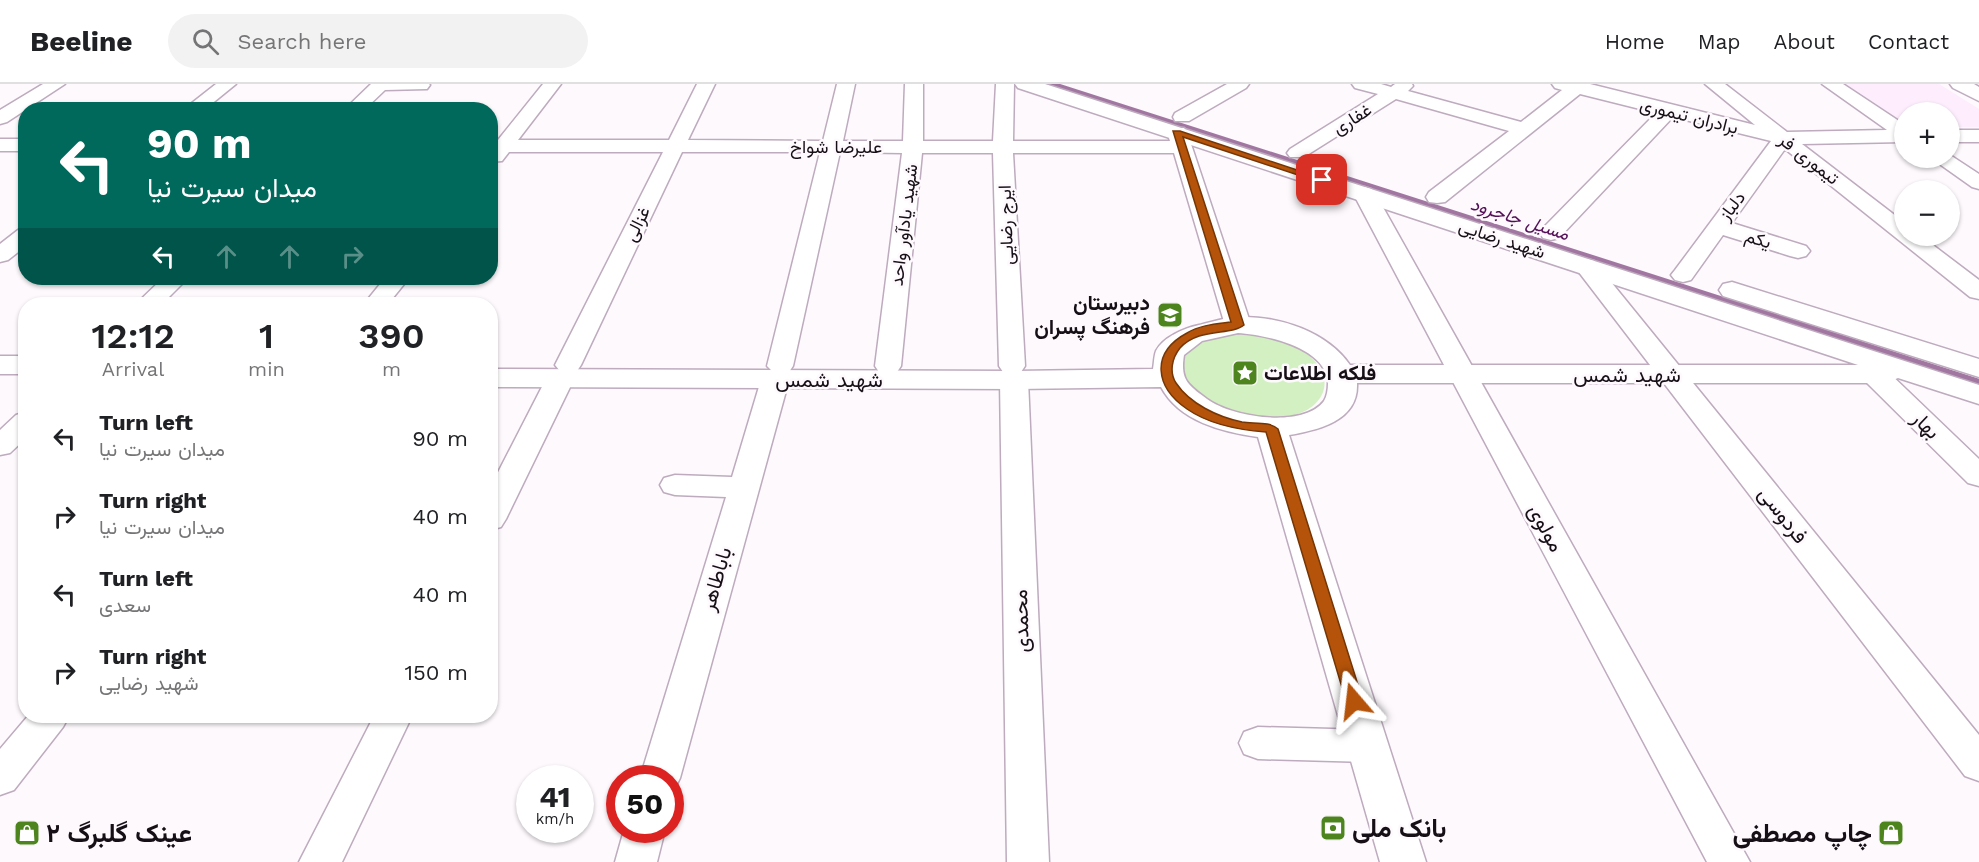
<!DOCTYPE html>
<html lang="en">
<head>
<meta charset="utf-8">
<style>
  body { margin:0; font-family:"Work Sans",Vazirmatn,sans-serif; background:#f2f2f2; color:#202124; height:100vh; display:flex; flex-direction:column; font-size:22px; white-space:nowrap }
  * { box-sizing:border-box; margin:0 }
  p { font-size:20px; color:#757577 }
  .icon { flex:none; width:33px; height:33px; fill:none; stroke:currentColor; stroke-width:2; stroke-linecap:round; stroke-linejoin:round }
  .map { position:relative; flex:1; overflow:hidden }
  .sheet { position:absolute; left:18px; top:213px; width:480px; height:426px; display:flex; flex-direction:column; background:#fff; border-radius:24px; box-shadow:0 2px 4px #0004 }
  .sheet>* { flex:none }
  .hud { position:absolute; left:18px; top:18px; width:480px; height:183px; border-radius:24px; box-shadow:0 2px 4px #0004; background:#00695c; color:#fff; overflow:hidden }
  .buttons { position:absolute; left:1894px; top:18px; display:grid; gap:12px }
  .buttons a { display:grid; place-items:center; width:66px; height:66px; border-radius:50%; background:#fff; box-shadow:0 2px 4px #0004; font-size:30px }
  .speed { position:absolute; left:516px; top:681px; display:flex; gap:12px; font-size:30px; font-weight:700; text-align:center }
  .speed>* { display:grid; place-content:center; width:78px; height:78px; border-radius:50%; background:#fff; box-shadow:0 2px 4px #0004; line-height:1 }
  .speed small { font-size:15px; font-weight:400 }
  .speed .limit { border:9px solid #d22; background:#fff; color:#111 }
  .pin { position:absolute; display:grid; place-items:center; width:51px; height:51px; color:#fff; margin:-26px; border-radius:12px; box-shadow:0 3px 9px #0006 }
  .me { position:absolute; width:66px; margin:-33px; rotate:343deg; stroke-linejoin:round; filter:drop-shadow(0 0 4px #0008) }
  .turn { display:flex; align-items:center; gap:21px; height:126px; padding:0 30px; font-size:27px }
  .turn .icon { width:78px; height:78px; stroke-width:2.5 }
  .turn b { display:block; font-size:42px; line-height:51px }
  .lanes { display:flex; align-items:center; height:57px; padding:0 30px; background:#0003; justify-content:center; gap:30px; direction:ltr }
  .lanes .off { opacity:.35 }
  .eta { display:flex; justify-content:space-evenly; align-items:center; height:102px; text-align:center }
  .eta b { font-size:36px; font-weight:600; line-height:42px }
  ul { padding:0; list-style:none }
  li { display:flex; align-items:center; gap:18px; height:78px; padding:0 30px }
  li div { flex:1 }
  li b { display:block; font-size:22px }
  li em { font-style:normal }
  header { display:flex; align-items:center; gap:36px; box-sizing:border-box; height:84px; padding:0 30px; background:#fff; border-bottom:2px solid #e0e0e0 }
  header strong { font-size:28px }
  nav { display:flex; gap:33px; margin-inline-start:auto; font-size:21px }
  .search { width:420px; height:54px; background:#f2f2f2; display:flex; align-items:center; gap:15px; box-sizing:border-box; padding:0 21px; border-radius:33px; color:#757577; font-size:22px }
  .map>svg:first-child { display:block }
  .built { fill:#fdedfd }
  .green { fill:#d3f0c2 }
  .lines { fill:none; stroke-linecap:round; stroke-linejoin:round }
  .stream-far1 { stroke:#a177a2; stroke-width:5 }
  .stream { stroke:#a177a2; stroke-width:6 }
  .minor-casing { stroke:#beabbe; stroke-width:3 }
  .major-casing { stroke:#beabbe; stroke-width:3 }
  .minor { fill:#fff; fill-rule:evenodd }
  .major { fill:#fff; fill-rule:evenodd }
  .route { fill:#b45309; stroke:#753606; stroke-width:1.5 }
  .labels { text-anchor:middle; stroke-width:5; stroke-linejoin:round; paint-order:stroke }
  .far-street-label { font-size:18px; fill:#161016; stroke:#fdf9fd }
  .far-water-label { font-size:18px; font-style:italic; fill:#540f58; stroke:#fdf9fd }
  .poi-label { font-size:21px; font-weight:bold; fill:#161016; stroke:#fdf9fd; text-anchor:end }
  .street-label { font-size:21px; fill:#161016; stroke:#fdf9fd }
  .near-poi-label { font-size:26px; font-weight:bold; fill:#161016; stroke:#fdf9fd; text-anchor:start }
</style>
</head>
<body>
<header>
<strong>Beeline</strong>
<div class="search"><svg class="icon" aria-label="search" viewBox="0 0 24 24"><circle cx="10" cy="10" r="6"/><path d="M15 15l6 6"/></svg>Search here</div>
<nav><a>Home</a><a>Map</a><a>About</a><a>Contact</a></nav>
</header>
<div class="map">
<svg width="1979" height="778" viewBox="0 0 1979 778">
  <rect width="100%" height="100%" fill="#fdf9fd"/>
  <!-- built -->
  <path class="built" d="M1846,0h93l40,25v18h-29v-15h-45v11z"/>
  <!-- green -->
  <path class="green" d="M1247,250c21,3 43,7 60,20 31,24 18,55 -17,62 -16,4 -30,2 -45,-1 -9,-2 -20,-2 -28,-6 -11,-5 -23,-17 -33,-25l-2,-26c18,-20 39,-23 65,-24z"/>
  <g class="lines">
    <!-- stream-far1 -->
    <path class="stream-far1" d="M1052,0l427,137"/>
    <!-- stream -->
    <path class="stream" d="M1474,136l505,162"/>
    <!-- minor casing -->
    <g class="minor-casing">
      <path id="minor" d="M43,0h22l-58,38 -7,2v-14z
        M216,0h20l-32,26h-21z
        M371,0h58l1,1 -3,4 -42,1 -21,20h-20z
        M543,0h18l-43,56h151l28,-56h18l-27,56 135,1 14,-57h18l-12,57h60l2,-57h18v57h70l3,-57h18l-1,57h157l-3,-9 3,-4h14l3,4 64,193 -4,5 -9,3 -9,-3 -4,-5 -51,-172h-161l12,213 -4,6 -4,1 7,1 4,6 21,482h-42l-7,-482 4,-6 5,-1 -6,-1 -4,-6 -6,-213h-71l-21,213 -4,6 -9,2 -9,-2 -4,-6 27,-213 -62,-1 -47,214 -4,6 -7,2 7,6 -109,398 -6,12 -4,1v-13h-30l86,-281 -51,-2 -11,-3 -4,-7 4,-7 11,-3 57,2 29,-97 4,-6 8,-2 -6,-6 53,-214h-138l-101,213 -4,6 -9,2 6,6 -68,140 -5,8 -11,3v-42l56,-109 4,-6 10,-2 -5,-6 108,-213h-154l-7,9 -12,1v-22h8z
        M1227,0h22l-3,4 -57,33h-14l-2,-4 2,-4z
        M1352,0h29l10,3 4,-3h17l1,2 -5,5 113,31 41,-32 -7,-2 -3,-4h38l165,41 -50,-41h20l62,48 100,-2 -65,-46h21l62,41v17l-103,2 103,79v13h16l58,44v19l-9,-2 -185,-148 -53,74 74,23 4,5 -4,5 -8,2 -8,-2 -67,-21 -32,45 -8,2 -8,-2 -4,-5 4,-5 96,-129 -98,-24 -114,121 -8,2 -8,-2 -3,-5 3,-5 113,-115 -76,-19 -135,108 -8,1 -8,-1 -3,-5 3,-5 80,-61 -113,-32 -92,58h-14l-3,-4 3,-4 88,-55 -23,-6z
        M1950,46h29v12h-29z
        M0,55h26v12h-26z
        M1950,71l29,19v15l-7,-2 -41,-29h19z
        M1364,103l7,2 4,4 375,669h-43l-354,-669 4,-4z
        M26,144v18l-18,14 -8,2v-18l18,-14z
        M1586,175l8,2 385,474v46l-14,-5 -387,-505 -4,-5 4,-5z
        M163,194h25l-26,26h-26z
        M385,194h24l-21,26h-24z
        M1874,282l10,2 95,91v27l-11,-3 -104,-103 -3,-6 3,-6z
        M26,328v26l-16,15 -10,2v-25l16,-15z
        M28,632h41l-6,11 -49,63 -14,5v-46z
        M374,632h38l-70,146h-43z
        M1258,643l110,3 14,4 5,12 -5,12 -14,4 -110,-3 -14,-5 -5,-11 5,-11z
        M624,746h41l-8,32h-42z"/>
    </g>
    <!-- major casing -->
    <g class="major-casing">
      <path id="major" d="M1015,0h30l934,301v19l-81,-26 -12,5h-529c2,38 -39,47 -68,52l137,427h-46l-122,-425c-36,-5 -79,-16 -97,-50l-147,2 -524,-2v-18l524,2 139,-2c1,-5 1,-13 3,-18 7,-14 29,-23 43,-26 13,-3 27,-8 41,-8 40,-1 87,15 110,48h508l-840,-277zM1238,249c28,2 88,14 90,50 0,6 -1,13 -4,18 -21,28 -93,16 -117,-2 -19,-14 -27,-19 -23,-44l18,-14z
        M1950,0h24l5,3v14l-26,-13z
        M1732,198l247,77v18l-256,-81 -4,-6 4,-6z
        M0,272h26v18h-26z"/>
    </g>
    <!-- minor -->
    <use href="#minor" class="minor"/>
    <!-- major -->
    <use href="#major" class="major"/>
  </g>
  <!-- route -->
  <path class="route" d="M1173,47h7l147,49 -8,2 -136,-45 61,188c-13,11 -45,2 -64,23 -8,10 -11,24 -4,35 14,21 42,34 66,39 11,2 28,-1 36,7l85,272 -3,5 -6,2 -5,-2 -3,-5 -80,-269c-27,-2 -56,-7 -79,-23 -32,-22 -37,-56 0,-76 13,-8 29,-9 44,-11z"/>
  <!-- icons -->
  <defs>
    <g id="school-square" transform="scale(1.35)"><rect x="-9" y="-9" width="18" height="18" rx="4" fill="#4d841e" stroke="#fdf9fd"/><path d="M0-5L7-2L0 1L-7-2ZM-4 1L0 2.5L4 1V4Q0 6-4 4Z" fill="#fff"/></g>
    <g id="sight-square" transform="scale(1.35)"><rect x="-9" y="-9" width="18" height="18" rx="4" fill="#4d841e" stroke="#fdf9fd"/><path d="M0-6L1.8-2.2L6-1.7L2.9 1.2L3.7 5.4L0 3.3L-3.7 5.4L-2.9 1.2L-6-1.7L-1.8-2.2Z" fill="#fff"/></g>
    <g id="bank-square" transform="scale(1.35)"><rect x="-9" y="-9" width="18" height="18" rx="4" fill="#4d841e" stroke="#fdf9fd"/><path d="M-6-4H6V4H-6ZM0-2.3a2.3 2.3 0 1 0 0 4.6a2.3 2.3 0 1 0 0-4.6Z" fill="#fff"/></g>
    <g id="shop-square" transform="scale(1.35)"><rect x="-9" y="-9" width="18" height="18" rx="4" fill="#4d841e" stroke="#fdf9fd"/><path d="M-5-2.5h2.3a2.7 3.5 0 0 1 5.4 0H5L5.5 6h-11ZM-1.5-2.5h3a1.5 2.3 0 0 0-3 0Z" fill="#fff"/></g>
  </defs>
  <g fill-rule="evenodd">
    <use href="#school-square" x="1170" y="231"/>
    <use href="#sight-square" x="1245" y="289"/>
    <use href="#bank-square" x="1333" y="744"/>
    <use href="#shop-square" x="27" y="749"/>
    <use href="#shop-square" x="1891" y="749"/>
  </g>
  <g class="labels">
    <!-- far-street labels -->
    <g class="far-street-label">
      <text transform="translate(1689 32) rotate(14)" y="6">برادران تیموری</text>
      <text transform="translate(1352 35) rotate(-32)" y="6">غفاری</text>
      <text x="836" y="69">علیرضا شواخ</text>
      <text transform="translate(1809 75) rotate(38)" y="6">تیموری فر</text>
      <text transform="translate(1732 122) rotate(-53)" y="6">دلباز</text>
      <text transform="translate(637 140) rotate(-64)" y="6">غزالی</text>
      <text transform="translate(904 141) rotate(-83)" y="6">شهید یادآور واحد</text>
      <text transform="translate(1006 141) rotate(-92)" y="6">ایرج رضایی</text>
      <text transform="translate(1502 155) rotate(18)" y="6">شهید رضایی</text>
      <text transform="translate(1758 155) rotate(17)" y="6">یکم</text>
    </g>
    <!-- far-water labels -->
    <g class="far-water-label">
      <text transform="translate(1520 135) rotate(18)" y="6">مسیل جاجرود</text>
    </g>
    <!-- poi labels -->
    <g class="poi-label">
      <text x="1150" y="226">دبیرستان<tspan x="1150" dy="24">فرهنگ پسران</tspan></text>
      <text x="1264" y="296" text-anchor="start">فلکه اطلاعات</text>
    </g>
    <!-- street labels -->
    <g class="street-label">
      <text x="1627" y="298">شهید شمس</text>
      <text x="829" y="303">شهید شمس</text>
      <text transform="translate(1926 341) rotate(44)" y="7">بهار</text>
      <text transform="translate(1783 431) rotate(52)" y="7">فردوسی</text>
      <text transform="translate(1546 444) rotate(61)" y="7">مولوی</text>
      <text transform="translate(716 495) rotate(-74)" y="7">باباطاهر</text>
      <text transform="translate(1021 537) rotate(-92)" y="7">محمدی</text>
    </g>
    <!-- near-poi labels -->
    <g class="near-poi-label">
      <text x="1352" y="753">بانک ملی</text>
      <text x="46" y="758">عینک گلبرگ ۲</text>
      <text x="1872" y="758" text-anchor="end">چاپ مصطفی</text>
    </g>
  </g>
</svg>
<div class="buttons">
<a>+</a>
<a>−</a>
</div>
<div class="speed"><div>41<small>km/h</small></div><div class="limit">50</div></div>
<div class="pin" style="left:1322px;top:96px;background:#d93025"><svg class="icon" aria-label="arrive" viewBox="0 0 24 24"><path d="M6 21V4h12l-3 4 3 4H6"/></svg></div>
<svg class="me" style="left:1354px;top:617px" viewBox="-20 -20 40 40"><path d="M0-17L14 15 0 8-14 15z" fill="#b45309" stroke="#fff" stroke-width="4"/></svg>
<div class="hud">
<div class="turn"><svg class="icon" aria-label="left" viewBox="0 0 24 24"><path d="M17 20v-9H6M10 6l-5 5 5 5"/></svg><div><b>90 m</b>میدان سیرت نیا</div></div>
<div class="lanes"><svg class="icon" aria-label="left" viewBox="0 0 24 24"><path d="M17 20v-9H6M10 6l-5 5 5 5"/></svg><svg class="icon off" aria-label="ahead" viewBox="0 0 24 24"><path d="M12 20V5M6 11l6-6 6 6"/></svg><svg class="icon off" aria-label="ahead" viewBox="0 0 24 24"><path d="M12 20V5M6 11l6-6 6 6"/></svg><svg class="icon off" aria-label="right" viewBox="0 0 24 24"><path d="M7 20v-9h11M14 6l5 5-5 5"/></svg></div>
</div>
<section class="sheet">
<div class="eta">
<div><b>12:12</b><p>Arrival</p></div>
<div><b>1</b><p>min</p></div>
<div><b>390</b><p>m</p></div>
</div>
<ul>
<li><svg class="icon" aria-label="left" viewBox="0 0 24 24"><path d="M17 20v-9H6M10 6l-5 5 5 5"/></svg><div><b>Turn left</b><p>میدان سیرت نیا</p></div><em>90 m</em></li>
<li><svg class="icon" aria-label="right" viewBox="0 0 24 24"><path d="M7 20v-9h11M14 6l5 5-5 5"/></svg><div><b>Turn right</b><p>میدان سیرت نیا</p></div><em>40 m</em></li>
<li><svg class="icon" aria-label="left" viewBox="0 0 24 24"><path d="M17 20v-9H6M10 6l-5 5 5 5"/></svg><div><b>Turn left</b><p>سعدی</p></div><em>40 m</em></li>
<li><svg class="icon" aria-label="right" viewBox="0 0 24 24"><path d="M7 20v-9h11M14 6l5 5-5 5"/></svg><div><b>Turn right</b><p>شهید رضایی</p></div><em>150 m</em></li>
</ul>
</section>
</div>
</body>
</html>
